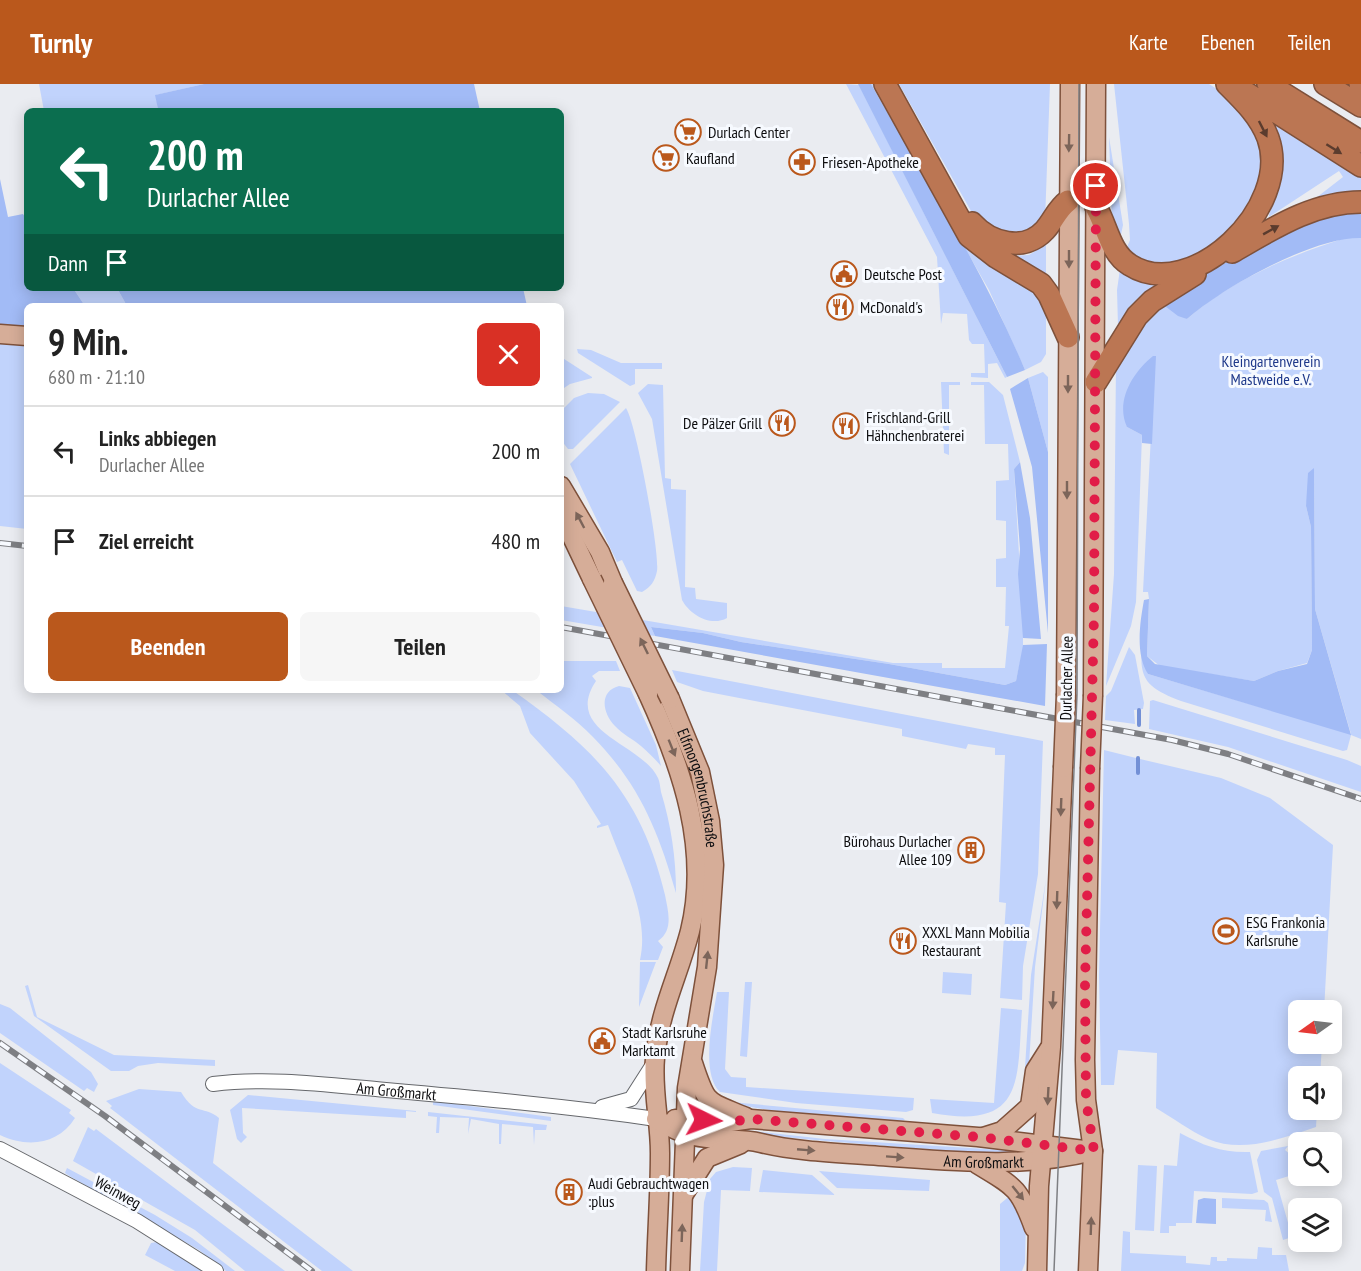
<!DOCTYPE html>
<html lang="de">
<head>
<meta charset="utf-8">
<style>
  body { margin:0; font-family:"PT Sans Narrow",sans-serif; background:#f6f6f6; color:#222; height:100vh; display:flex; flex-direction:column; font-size:22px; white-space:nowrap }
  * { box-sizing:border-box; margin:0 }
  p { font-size:20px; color:#767676 }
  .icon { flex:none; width:33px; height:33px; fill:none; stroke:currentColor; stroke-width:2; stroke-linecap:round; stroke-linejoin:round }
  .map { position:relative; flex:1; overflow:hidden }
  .side { position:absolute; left:24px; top:219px; width:540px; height:390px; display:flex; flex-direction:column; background:#fff; border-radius:9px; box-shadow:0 3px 15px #0003 }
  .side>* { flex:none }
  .banner { position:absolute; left:24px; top:24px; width:540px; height:183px; border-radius:9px; box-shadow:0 3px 15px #0003; background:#0b6e4f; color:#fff; overflow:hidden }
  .needle { width:39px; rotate:256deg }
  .tools { position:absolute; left:1288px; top:916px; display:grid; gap:12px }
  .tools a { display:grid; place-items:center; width:54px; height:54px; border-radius:9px; background:#fff; box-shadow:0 3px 15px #0003; font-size:30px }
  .pin { position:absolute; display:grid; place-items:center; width:51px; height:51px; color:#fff; margin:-26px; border:3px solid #fff; border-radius:50%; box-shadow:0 2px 6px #0007 }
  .me { position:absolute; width:66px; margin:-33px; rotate:93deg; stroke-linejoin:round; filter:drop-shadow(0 0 4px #0008) }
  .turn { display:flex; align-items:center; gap:21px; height:126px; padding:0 24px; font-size:27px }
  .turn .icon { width:78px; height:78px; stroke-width:2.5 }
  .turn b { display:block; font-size:42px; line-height:51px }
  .then { display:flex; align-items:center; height:57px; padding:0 24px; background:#0003; gap:12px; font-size:22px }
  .round { display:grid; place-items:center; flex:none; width:63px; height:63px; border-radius:9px; background:#f6f6f6 }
  .summary { display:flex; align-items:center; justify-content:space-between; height:102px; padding:0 24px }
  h1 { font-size:36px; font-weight:600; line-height:45px }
  .action { display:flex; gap:12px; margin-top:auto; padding:12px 24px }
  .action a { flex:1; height:69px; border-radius:9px; background:#ba581c; color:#fff; font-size:24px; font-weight:600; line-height:69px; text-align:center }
  .action a+a { background:#f6f6f6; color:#222 }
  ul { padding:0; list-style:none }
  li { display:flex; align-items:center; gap:18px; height:90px; padding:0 24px; border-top:2px solid #e0e0e0 }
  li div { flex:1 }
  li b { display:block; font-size:22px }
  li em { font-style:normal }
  header { display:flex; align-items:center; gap:36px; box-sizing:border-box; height:84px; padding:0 30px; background:#ba581c; color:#fff }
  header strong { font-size:28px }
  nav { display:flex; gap:33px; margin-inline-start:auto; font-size:21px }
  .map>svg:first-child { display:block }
  .green { fill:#c1d3fc }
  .forest { fill:#a2bbf6 }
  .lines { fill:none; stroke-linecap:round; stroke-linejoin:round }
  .stream { stroke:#7390d6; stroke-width:4 }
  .minor-casing { stroke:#65676b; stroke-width:16 }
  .major-casing { stroke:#7e513b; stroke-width:21 }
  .highway-casing { stroke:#7e513b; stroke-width:24 }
  .minor { stroke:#fff; stroke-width:14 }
  .major { stroke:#d6ad98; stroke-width:18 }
  .highway { stroke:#bb7653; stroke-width:21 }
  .tram { stroke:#7e7f83; stroke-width:1.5 }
  .rail-casing { stroke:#7e7f83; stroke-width:6 }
  .rail { stroke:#f7faff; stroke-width:4; stroke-dasharray:11; stroke-linecap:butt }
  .major-bridge-casing { stroke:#7e513b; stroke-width:21; stroke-linecap:butt }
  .major-bridge { stroke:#d6ad98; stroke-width:18 }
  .oneway { fill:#5b3c2e }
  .oneway2 { fill:#7c655a }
  .route { stroke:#e11d48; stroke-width:10; stroke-dasharray:0 18 }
  .labels { text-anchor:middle; stroke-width:6; stroke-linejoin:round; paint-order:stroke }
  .poi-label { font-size:16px; fill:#0d0d0f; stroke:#f7faff; text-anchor:start }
  .park-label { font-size:16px; fill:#1e388a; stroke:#f7faff }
  .street-label { font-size:16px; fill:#0d0d0f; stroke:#f7faff }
</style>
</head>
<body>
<header>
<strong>Turnly</strong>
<nav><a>Karte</a><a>Ebenen</a><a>Teilen</a></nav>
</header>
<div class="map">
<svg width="1361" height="1187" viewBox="0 0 1361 1187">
  <rect width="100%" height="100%" fill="#eaecf1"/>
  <!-- green -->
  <path class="green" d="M39,0h165l-48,11 2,14 -8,2h-106z
    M846,0l13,1 148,292 -2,1 -8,-15 -9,1v14l-17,-1v-4h14l-1,-29h-12l-3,-4 -2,-26 -24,-1 -2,11 -4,-67z
    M871,0h9l81,148 85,68v54l-5,8 -16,8 -36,-80z
    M899,0h151l-5,137 -30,17 -40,-20z
    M1114,0h95l28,18 25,36 3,46 -40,56 -57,30 -43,-18 5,-12 -1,-16z
    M1272,37l89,52v17l-49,11 31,-24 -4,-6 -70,46c0,-7 5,-14 8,-22 8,-26 4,-49 -5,-74z
    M1109,53l14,88 -4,19 -7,-22z
    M1345,154h16v501l-10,-4 -4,15 -4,1 -162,-50c-28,-11 -43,-18 -39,-52l6,25 203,60 -36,-125 -1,-140 -8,37 5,21 1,123 -5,13 -29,8 -24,10 -94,-15 -13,-10 2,-57 -1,-7h-5l12,-236 -28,71 15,8 -6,167 -5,24 -25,60 8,-112 2,-212 7,-18 38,-41 26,16c44,-39 102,-63 158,-81z
    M1046,160v36l-35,-24 18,-1z
    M1120,185l17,10 20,7 -39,40 -1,-36z
    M73,204h44l10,18h-42z
    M0,258l27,2v185l-27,-3z
    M577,265l14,1 30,13h41v6h-27v15l-5,2 -52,-33z
    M561,273l31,20v1l-22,6 -9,6z
    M1043,288l5,5v75l-20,-74z
    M941,298h19v3h-11v70l-5,-2z
    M971,298h18l14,13 17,67 -6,7 9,154v26l-7,32 -11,4 -116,-21 -148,-22 -38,-9 -52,-6 4,9 -94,-16v-14l332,57h49v5h63l4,-42h-4l1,-39h-10v-28l10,-1v-37l-10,-1v-39l13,-1 -1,-36h-23l-1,-59h-13z
    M648,300l15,1 2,93 6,1v10l15,1 -1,97 10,1 1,11 31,4v15c-16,9 -37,-3 -45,-18l-30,-181 -14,-26z
    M588,309l16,1 16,8 -47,47h-5l-7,-9v-29l13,-13z
    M626,324c10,15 34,145 31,163 -2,10 -6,16 -15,21l-5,-1 -15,-31 -5,2 -47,-98z
    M1129,563l6,8 9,48 -1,6 -9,1 1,14 -30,-4 1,-24 5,-5z
    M561,577h55l4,10h-21l-7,5 4,5c-34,51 46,62 62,97 2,4 2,9 3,14 10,33 15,65 15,101 -18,-63 -37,-109 -83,-156 -17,-18 -38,-32 -57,-47h25z
    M672,586l371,71 -5,133 -15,92 -1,34 -22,-2 6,-95 -7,-1 6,-147h-10v-7l-27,-4 -2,5 -64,-13v-7l-199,-38 -26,-9z
    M619,602l11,2 26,57 5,21c-6,-7 -13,-14 -20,-20 -8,-7 -19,-12 -26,-20 -13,-13 -16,-35 4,-40z
    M501,606h11c82,58 129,104 153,205 3,16 9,35 -7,46l5,6 -5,13h-18c10,-45 -17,-93 -32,-135l-11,3v-2l4,-2 -27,-43 -44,-48 -10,-27z
    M1153,616l194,60 14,6v26l-133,-45 -79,-18 1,-28z
    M1104,666l32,8v15l4,-1v-13l81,19 49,20 63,47 -9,166h-25v33h23l-2,33h-21v33h18l-1,17c-33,11 -73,27 -108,12 -18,-8 -35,-21 -52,-31l1,-55 -39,-3 -4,35h-13l-2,-110z
    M1046,795l-11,88 -7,114 -5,17 8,-123z
    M640,878h16l-17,45z
    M943,888l29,2 -1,21 -29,-2z
    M745,898h7l-5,75 -7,-1z
    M28,901l9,32 77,38 101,5v6l-57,-3 -20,3 -9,5h-18l-77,-55 -9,-30z
    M717,908h12l-4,77 6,8 15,1v9l168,11 -1,12 -7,2 -110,-9 -76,-11c-20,-19 -7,-75 -3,-100z
    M0,920l10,4 81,64 7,12 -4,8 -7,-4 -3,3 -84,-58z
    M1001,924l21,2c-5,71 3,120 -90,103l-2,-14 64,4z
    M0,979l71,47 -2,3 6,5c-17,27 -48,30 -75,17z
    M139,1005l42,3c15,25 23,13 38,26l-6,45 140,108h-31l-212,-163 2,-2 -6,-5z
    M248,1011l168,16v1l-10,-1v7l-164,-10 1,25 4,4 -6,6 -4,-4 -7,-29z
    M433,1017l118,16v4l-118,-16z
    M731,1018l172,16 2,2c-14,5 -160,-10 -174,-18z
    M428,1028l119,13 -1,5h-11l-1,15 -1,-18 -31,-3 -1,20h-2v-20l-28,-5 -3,15 1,-16 -29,-1 -1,16h-3l1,-16 -9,-1z
    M706,1042l119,13 195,12v4c-105,-6 -209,-14 -314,-26z
    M88,1043l6,4 2,-2 189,142h-40l-50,-41 -122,-69z
    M1180,1049c24,13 43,20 70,19l8,40 -6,2 -58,-3 -2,32h-16v3h-7v7h-9l4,-68 13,1z
    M1288,1062l-3,4 6,5 5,-5 3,2v21l-23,7 16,57 -9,3 -11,-42 -8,-6 -7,-32 4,-9z
    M1138,1081l19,1 -3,65 -19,-1z
    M733,1083l19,1 -2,23 -29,-1 -4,81h-17l4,-69 6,-23 6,-7z
    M67,1084l88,47 37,23 43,33h-9l-27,-21 -128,-73 -6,-4z
    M763,1086l49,5 23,20 -76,-3z
    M819,1087l111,9 -1,11 -92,-3z
    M1012,1110l14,26 -1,43 -3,8h-22v-67z
    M1222,1114l42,2 4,3 4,19 -7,-1 1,-11 -44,-2z
    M1123,1147l7,1v21l56,3v7l24,2 1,-8h6v4h10v-3l30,1 1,-12 14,1v7h14l3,16h-168z
    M157,1158l48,29h-30l-30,-16 6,-12z"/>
  <!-- forest -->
  <path class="forest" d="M204,0h270l6,27h-330l8,-2 -3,-14z
    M858,0h13c54,94 112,186 154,286l-18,7z
    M0,95l8,38 15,-3 4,6v68h46l12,18h-58v22l-27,-2z
    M1361,126v28c-48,-1 -138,49 -174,81l-9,-3 -17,-13 31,-23 114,-59z
    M117,204h406l4,18h-400z
    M1153,272h3l-4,88 -10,-1v-8l-15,-8c-12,-26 6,-55 26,-71z
    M1028,294l20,74v181l-16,-166 -22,-78z
    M1020,378l10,56 11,121 -18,-1 -5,-64 2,-25 -6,-80z
    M1314,384l1,141 36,126 -203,-61c-13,-20 -8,-52 -4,-74l5,-1 -2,57 8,8 99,17 24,-10 29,-7 5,-14 -1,-123 -5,-21 2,-33z
    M651,543l52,6 38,9 148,22 116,21 11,-4 7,-36 24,-1 -2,62 -390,-70z
    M1204,1114l12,1v25l-20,-1 2,-23z"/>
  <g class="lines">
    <!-- stream -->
    <path class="stream" d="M1139,626v15
      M1138,689v-15"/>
    <!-- minor casing -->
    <g class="minor-casing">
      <g id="minor">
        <path id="s1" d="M213,1000c58,-7 115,1 173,6 90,8 180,16 270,29"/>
        <path d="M602,1023l29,-8 23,-36"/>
        <path d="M0,1065l137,72 79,50"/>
      </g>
    </g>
    <!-- major casing -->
    <g class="major-casing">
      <g id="major">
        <path d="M0,250l27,2"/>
        <path d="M561,402l39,66 13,31"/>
        <path d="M561,430l31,65"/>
        <path d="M648,610c34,74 62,155 42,237 -12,46 -30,78 -35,127 -3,32 5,63 5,95 0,39 -3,79 -4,118"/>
        <path d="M1066,610l4,-610"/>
        <path d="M1093,611l3,-611"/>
        <path id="s2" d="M670,615l30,73 10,49 4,44 -7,102 -20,121 -7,183"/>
        <path d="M693,979c14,43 13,37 53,54"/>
        <path id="s3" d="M656,1035c9,5 18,11 28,14 25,9 52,4 77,10 38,9 79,10 118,13 74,5 142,13 214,-5"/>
        <path d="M675,1035l55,3 21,-3 227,18 106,13"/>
        <path d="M983,1053l19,-6 28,-25 5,-35 14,-22"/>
        <path d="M977,1080c36,22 42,22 57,64"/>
        <path d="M684,1110l23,-36 34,-14"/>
        <path d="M1037,1187l2,-85 12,-139 12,-279"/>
        <path d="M1088,1187l5,-120 -7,-51 -1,-40 5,-291"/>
      </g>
    </g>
    <!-- highway casing -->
    <g class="highway-casing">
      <path id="highway" d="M885,0l84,152 27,21 45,27 8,11 19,42
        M1268,0l93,58
        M1325,0l36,22
        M1360,0h1
        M1245,8l116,74
        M1096,123c11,19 14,46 34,58 61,39 163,-57 138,-127 -8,-22 -25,-38 -41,-54
        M972,139c18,20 52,30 73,7 9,-10 12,-21 23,-29
        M1232,168c40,-23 81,-50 129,-50
        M1096,298l41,-66 15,-15 43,-27"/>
    </g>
    <!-- minor -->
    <use href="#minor" class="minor"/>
    <!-- major -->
    <use href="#major" class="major"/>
    <!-- highway -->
    <use href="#highway" class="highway"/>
    <!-- tram -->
    <path class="tram" d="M1054,1187l23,-576 2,-611"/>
    <!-- rail casing -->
    <g class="rail-casing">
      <path id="rail" d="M0,459l27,3
        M561,543l611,113 56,14 133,45
        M0,959l105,73 207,155"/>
    </g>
    <!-- rail -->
    <use href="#rail" class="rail"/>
    <!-- major-bridge casing -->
    <g class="major-bridge-casing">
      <path id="major-bridge" d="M592,495l56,115
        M613,499l57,116
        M1063,684l3,-74
        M1090,685l3,-74"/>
    </g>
    <!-- major-bridge -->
    <use href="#major-bridge" class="major-bridge"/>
  </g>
  <!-- one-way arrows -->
  <defs><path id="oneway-solid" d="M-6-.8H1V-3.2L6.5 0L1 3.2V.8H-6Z" transform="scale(1.5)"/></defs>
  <g class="oneway">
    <use href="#oneway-solid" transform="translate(1263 45) rotate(63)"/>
    <use href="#oneway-solid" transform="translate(1334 65) rotate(32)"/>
    <use href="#oneway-solid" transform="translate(1271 146) rotate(-29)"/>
  </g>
  <g class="oneway2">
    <use href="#oneway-solid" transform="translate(1069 59) rotate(91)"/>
    <use href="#oneway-solid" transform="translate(1069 175) rotate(90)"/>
    <use href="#oneway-solid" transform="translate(1068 300) rotate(90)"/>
    <use href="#oneway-solid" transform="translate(1067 406) rotate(90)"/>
    <use href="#oneway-solid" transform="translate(580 436) rotate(-118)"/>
    <use href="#oneway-solid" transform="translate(644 562) rotate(-116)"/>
    <use href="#oneway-solid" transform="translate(672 664) rotate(68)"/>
    <use href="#oneway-solid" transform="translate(1061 723) rotate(92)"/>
    <use href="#oneway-solid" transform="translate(1057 816) rotate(92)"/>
    <use href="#oneway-solid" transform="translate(707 876) rotate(-84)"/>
    <use href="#oneway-solid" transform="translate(1053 916) rotate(93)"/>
    <use href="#oneway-solid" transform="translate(1048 1012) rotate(93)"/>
    <use href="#oneway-solid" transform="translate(806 1066) rotate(5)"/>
    <use href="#oneway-solid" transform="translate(895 1073) rotate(4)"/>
    <use href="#oneway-solid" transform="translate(1018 1109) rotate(51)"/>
    <use href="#oneway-solid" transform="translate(1091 1142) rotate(-88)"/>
    <use href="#oneway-solid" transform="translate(682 1149) rotate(-88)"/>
  </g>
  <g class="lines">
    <!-- route -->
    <path class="route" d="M704,1036l26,2 21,-3 227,18 116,14 -8,-51 -1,-116 9,-369 2,-429"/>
  </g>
  <!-- icons -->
  <defs>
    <g id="supermarket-ring" transform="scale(1.35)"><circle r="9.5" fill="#f7faff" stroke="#ba581c" stroke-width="1.5"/><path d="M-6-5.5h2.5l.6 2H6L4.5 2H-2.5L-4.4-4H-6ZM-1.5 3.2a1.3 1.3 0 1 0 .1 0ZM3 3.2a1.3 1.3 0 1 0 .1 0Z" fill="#ba581c"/></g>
    <g id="pharmacy-ring" transform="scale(1.35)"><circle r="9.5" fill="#f7faff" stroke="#ba581c" stroke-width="1.5"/><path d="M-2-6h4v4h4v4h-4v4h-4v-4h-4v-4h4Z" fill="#ba581c"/></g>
    <g id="civic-ring" transform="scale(1.35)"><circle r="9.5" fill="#f7faff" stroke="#ba581c" stroke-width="1.5"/><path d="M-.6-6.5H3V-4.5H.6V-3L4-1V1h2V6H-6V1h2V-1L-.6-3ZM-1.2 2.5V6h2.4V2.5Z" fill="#ba581c"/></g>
    <g id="restaurant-ring" transform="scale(1.35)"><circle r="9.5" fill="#f7faff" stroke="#ba581c" stroke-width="1.5"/><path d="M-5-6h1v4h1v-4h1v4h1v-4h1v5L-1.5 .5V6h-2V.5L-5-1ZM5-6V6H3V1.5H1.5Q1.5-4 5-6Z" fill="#ba581c"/></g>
    <g id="building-ring" transform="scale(1.35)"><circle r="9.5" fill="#f7faff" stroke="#ba581c" stroke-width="1.5"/><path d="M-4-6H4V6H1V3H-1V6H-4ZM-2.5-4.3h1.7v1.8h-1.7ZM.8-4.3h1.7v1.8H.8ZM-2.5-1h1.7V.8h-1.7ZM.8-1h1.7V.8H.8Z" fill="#ba581c"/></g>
    <g id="stadium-ring" transform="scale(1.35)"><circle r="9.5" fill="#f7faff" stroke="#ba581c" stroke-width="1.5"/><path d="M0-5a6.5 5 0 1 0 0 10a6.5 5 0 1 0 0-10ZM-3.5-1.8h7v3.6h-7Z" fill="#ba581c"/></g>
  </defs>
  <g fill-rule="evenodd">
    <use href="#supermarket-ring" x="688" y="48"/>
    <use href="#supermarket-ring" x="666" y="74"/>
    <use href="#pharmacy-ring" x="802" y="78"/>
    <use href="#civic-ring" x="844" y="190"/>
    <use href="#restaurant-ring" x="840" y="223"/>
    <use href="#restaurant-ring" x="782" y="339"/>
    <use href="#restaurant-ring" x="846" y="342"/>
    <use href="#building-ring" x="971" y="766"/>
    <use href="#stadium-ring" x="1226" y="847"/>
    <use href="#restaurant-ring" x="903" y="857"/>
    <use href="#civic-ring" x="602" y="957"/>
    <use href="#building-ring" x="569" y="1108"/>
  </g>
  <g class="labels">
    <!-- poi labels -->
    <g class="poi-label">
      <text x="708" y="54">Durlach Center</text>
      <text x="686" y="80">Kaufland</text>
      <text x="822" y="84">Friesen-Apotheke</text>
      <text x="864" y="196">Deutsche Post</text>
      <text x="860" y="229">McDonald's</text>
      <text x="866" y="339">Frischland-Grill<tspan x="866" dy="18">Hähnchenbraterei</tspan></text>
      <text x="762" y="345" text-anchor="end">De Pälzer Grill</text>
      <text x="952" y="763" text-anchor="end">Bürohaus Durlacher<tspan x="952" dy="18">Allee 109</tspan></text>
      <text x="1246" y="844">ESG Frankonia<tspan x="1246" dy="18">Karlsruhe</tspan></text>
      <text x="922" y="854">XXXL Mann Mobilia<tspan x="922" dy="18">Restaurant</tspan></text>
      <text x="622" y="954">Stadt Karlsruhe<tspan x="622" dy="18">Marktamt</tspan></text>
      <text x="588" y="1105">Audi Gebrauchtwagen<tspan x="588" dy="18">:plus</tspan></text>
    </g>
    <!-- park labels -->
    <g class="park-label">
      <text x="1271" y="283">Kleingartenverein<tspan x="1271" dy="18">Mastweide e.V.</tspan></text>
    </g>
    <!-- street labels -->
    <g class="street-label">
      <text transform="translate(1066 594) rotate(-89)" y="6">Durlacher Allee</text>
      <text dy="6" stroke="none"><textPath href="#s2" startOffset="94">Elfmorgenbruchstraße</textPath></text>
      <text dy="6" stroke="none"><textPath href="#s1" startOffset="184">Am Großmarkt</textPath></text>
      <text dy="6" stroke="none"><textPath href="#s3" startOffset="333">Am Großmarkt</textPath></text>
      <text transform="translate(118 1108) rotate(29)" y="6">Weinweg</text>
    </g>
  </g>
</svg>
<div class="tools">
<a><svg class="needle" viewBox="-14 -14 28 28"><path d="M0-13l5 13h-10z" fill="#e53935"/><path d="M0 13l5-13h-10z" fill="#767676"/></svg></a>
<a><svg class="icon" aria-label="sound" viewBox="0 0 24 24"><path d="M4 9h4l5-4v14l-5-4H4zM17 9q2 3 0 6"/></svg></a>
<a><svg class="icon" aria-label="search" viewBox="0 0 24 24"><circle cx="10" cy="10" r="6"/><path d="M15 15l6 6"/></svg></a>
<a><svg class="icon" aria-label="layers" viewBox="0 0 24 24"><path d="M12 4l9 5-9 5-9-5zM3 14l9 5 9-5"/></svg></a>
</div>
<div class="pin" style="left:1096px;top:102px;background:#d93025"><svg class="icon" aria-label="arrive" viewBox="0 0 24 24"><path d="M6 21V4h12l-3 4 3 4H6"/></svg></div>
<svg class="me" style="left:704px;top:1036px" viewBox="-20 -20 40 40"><path d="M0-17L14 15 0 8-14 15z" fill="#e11d48" stroke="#fff" stroke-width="4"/></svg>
<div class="banner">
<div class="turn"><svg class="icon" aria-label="left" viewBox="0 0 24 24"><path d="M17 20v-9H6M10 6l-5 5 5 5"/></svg><div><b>200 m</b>Durlacher Allee</div></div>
<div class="then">Dann<svg class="icon" aria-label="arrive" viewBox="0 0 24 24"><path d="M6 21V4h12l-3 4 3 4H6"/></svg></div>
</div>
<section class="side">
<div class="summary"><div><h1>9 Min.</h1><p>680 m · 21:10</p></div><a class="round" style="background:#d93025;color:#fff"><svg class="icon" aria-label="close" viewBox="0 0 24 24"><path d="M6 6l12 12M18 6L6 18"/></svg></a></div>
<ul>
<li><svg class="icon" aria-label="left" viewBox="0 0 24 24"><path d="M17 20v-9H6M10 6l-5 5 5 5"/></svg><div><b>Links abbiegen</b><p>Durlacher Allee</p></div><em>200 m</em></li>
<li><svg class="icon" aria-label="arrive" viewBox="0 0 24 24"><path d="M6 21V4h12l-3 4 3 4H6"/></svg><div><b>Ziel erreicht</b></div><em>480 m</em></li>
</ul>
<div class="action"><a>Beenden</a><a>Teilen</a></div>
</section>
</div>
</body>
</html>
